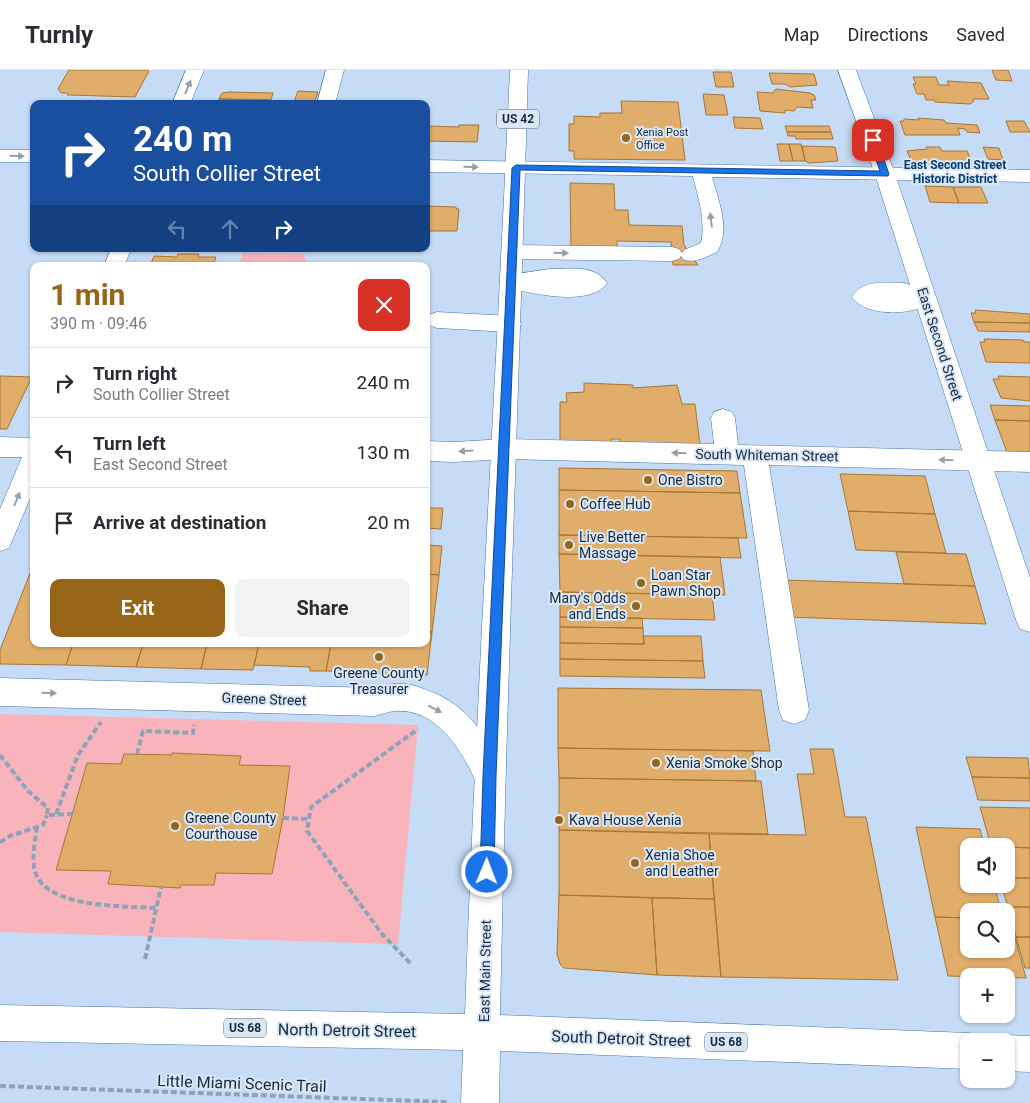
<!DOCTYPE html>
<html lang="en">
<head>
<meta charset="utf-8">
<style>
  body { margin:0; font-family:Roboto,sans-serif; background:#f2f2f3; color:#2b2b33; height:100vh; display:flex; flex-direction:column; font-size:19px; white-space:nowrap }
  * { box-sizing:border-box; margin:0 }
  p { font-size:16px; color:#7c7c81 }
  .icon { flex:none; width:28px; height:28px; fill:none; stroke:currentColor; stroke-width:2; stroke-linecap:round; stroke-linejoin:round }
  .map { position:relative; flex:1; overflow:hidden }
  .sheet { position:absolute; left:30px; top:192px; width:400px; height:385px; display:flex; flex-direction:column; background:#fff; border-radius:10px; box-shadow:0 1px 4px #0004 }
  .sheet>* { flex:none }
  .top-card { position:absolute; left:30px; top:30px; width:400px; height:152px; border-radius:10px; box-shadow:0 1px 4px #0004; background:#1a4fa0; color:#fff; overflow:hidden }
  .buttons { position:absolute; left:960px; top:768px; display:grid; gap:10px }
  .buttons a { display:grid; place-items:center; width:55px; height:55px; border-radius:10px; background:#fff; box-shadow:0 1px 4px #0004; font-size:25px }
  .pin { position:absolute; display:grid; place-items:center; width:42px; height:42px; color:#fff; margin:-21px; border-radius:10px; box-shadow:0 2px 8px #0006 }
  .me { position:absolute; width:55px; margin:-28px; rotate:1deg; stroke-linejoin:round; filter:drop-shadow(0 0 4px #0008) }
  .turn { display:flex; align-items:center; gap:18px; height:105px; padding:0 20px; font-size:22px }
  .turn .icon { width:65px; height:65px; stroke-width:2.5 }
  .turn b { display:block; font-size:35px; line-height:42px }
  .lanes { display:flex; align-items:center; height:48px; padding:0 20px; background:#0003; justify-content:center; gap:25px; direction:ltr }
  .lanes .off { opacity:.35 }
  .round { display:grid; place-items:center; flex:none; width:52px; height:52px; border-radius:10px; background:#f2f2f3 }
  .overview { display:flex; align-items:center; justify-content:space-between; height:85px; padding:0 20px }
  h1 { font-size:30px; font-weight:700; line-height:38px; color:#966517 }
  .action { display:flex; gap:10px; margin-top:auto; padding:10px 20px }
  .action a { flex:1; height:58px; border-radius:10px; background:#966517; color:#fff; font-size:20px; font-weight:700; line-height:58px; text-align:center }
  .action a+a { background:#f2f2f3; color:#2b2b33 }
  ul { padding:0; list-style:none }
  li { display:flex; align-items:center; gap:15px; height:70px; padding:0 20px; border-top:1px solid #e1e1e2 }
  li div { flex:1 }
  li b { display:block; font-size:19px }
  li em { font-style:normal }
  header { display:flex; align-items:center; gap:30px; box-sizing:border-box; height:70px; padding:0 25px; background:#fff; border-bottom:1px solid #e1e1e2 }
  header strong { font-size:24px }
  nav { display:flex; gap:28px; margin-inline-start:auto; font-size:18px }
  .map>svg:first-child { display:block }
  .green { fill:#f9b3ba }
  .building { fill:#e1ad6a; stroke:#a77631 }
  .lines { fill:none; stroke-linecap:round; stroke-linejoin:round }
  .minor-casing { stroke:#4275ae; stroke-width:1 }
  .major-casing { stroke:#4275ae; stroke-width:1 }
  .path { stroke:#8da3bc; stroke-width:4; stroke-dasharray:6 3; stroke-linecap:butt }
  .minor { fill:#fff; fill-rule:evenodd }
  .major { fill:#fff; fill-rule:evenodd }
  .oneway { fill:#96a0aa }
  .route { fill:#1a73e8; stroke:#114b97 }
  .poi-dot { fill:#966517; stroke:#dce7f4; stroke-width:2 }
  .labels { text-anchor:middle; stroke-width:4; stroke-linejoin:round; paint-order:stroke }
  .far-poi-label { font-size:11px; fill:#152b43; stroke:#dce7f4; text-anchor:start }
  .shield { fill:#dce7f4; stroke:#516378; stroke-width:1 }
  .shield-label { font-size:12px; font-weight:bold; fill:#152b43 }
  .far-neighbourhood-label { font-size:12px; font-weight:bold; fill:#043d71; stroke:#dce7f4 }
  .street-label { font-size:14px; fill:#152b43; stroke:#dce7f4 }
  .poi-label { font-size:14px; fill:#152b43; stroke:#dce7f4; text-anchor:start }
  .near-street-label { font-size:16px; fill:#152b43; stroke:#dce7f4 }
</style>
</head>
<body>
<header>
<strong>Turnly</strong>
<nav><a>Map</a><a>Directions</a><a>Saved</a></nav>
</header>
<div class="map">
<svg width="1030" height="1033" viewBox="0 0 1030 1033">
  <rect width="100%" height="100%" fill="#c6dbf5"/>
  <!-- green -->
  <path class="green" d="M243,183l61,1 2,7 -1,5h-67z
    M0,644l418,11 -20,219 -398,-12z"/>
  <!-- building -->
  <path class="building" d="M69,0h78l2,1 -14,26 -68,-2 1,-2h-7l-3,-4z
    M992,0h16l4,11 -16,-1z
    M713,2h18l3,15h-18z
    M769,3l45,1 3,11 -27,2 -5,-3h-13z
    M913,7h23l3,8h10l-2,-4 34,2 8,16h-16l1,2 -4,3 -35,-2 -1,-2h-8l-2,-6h-7l-4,-10h3z
    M776,19l34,4 4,2 2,5h-5l2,8 -16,-1 -3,4 -9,-1v3l-25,-2 -3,-19 16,1z
    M298,21l20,1 -4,12h-21z
    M222,23l7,-1 44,1 -2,7 -52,-1z
    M703,24l21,1 4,20h-22z
    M219,29l52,1 -2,4h-52z
    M621,31l57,1 7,58 -111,-1v-8h-5v-27h5v-8l26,1v-4h22z
    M733,47l27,1 3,11 -28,-1z
    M918,48l26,2 2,3 31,2 3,8 -13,-1 -2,-3 -7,-1 2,7h-55l-5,-14h4v-2l15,1z
    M1006,51h18l6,11h-20z
    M459,55h20l-2,17 -51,-1v-10h3l1,-5 29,1z
    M785,56h44l2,6h-44z
    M787,62h44l2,7h-37l-1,-3h-7z
    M777,74h12l4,17h-13z
    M789,74h12l4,17h-12z
    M802,76l33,1 3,14 -29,2 -4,-2z
    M926,77h14l2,4h25l5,11h10l3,7h-15l-3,-5h-52l-3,-1 -5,-12 20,-2z
    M983,77l16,1 4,12 -15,-1z
    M570,113l44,1 1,26h13l1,15 53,1 2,19 14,20h-25l-2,-23 -54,-1v8l-46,-1z
    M925,116l28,1 6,16 -29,-1z
    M953,117h28l7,16h-29z
    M426,136l30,1v2h3l-2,22h-31z
    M178,184h21l-1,3h18l-3,9h-63l4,-10 23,1z
    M975,240l55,4v9l-56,-1 -3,-9h5z
    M974,252l56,1v9l-52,-1z
    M984,269l39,1 1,2h6v21l-44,-1 -6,-20h5z
    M0,306l32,1 -25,52h-7z
    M998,306l32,1v24l-29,-3 -8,-19h6z
    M584,313l49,2v3l44,-3 5,19h13l5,41 -80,-2v-4h-9l1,8 -52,-5v-40h7l-1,-9 18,-1z
    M990,335l40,1v15l-35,-1z
    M995,350l35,1v34h-22z
    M559,398l178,3 3,22 -181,-3z
    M840,404l85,2 10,38 -87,-3z
    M559,420l181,3 7,45 -188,-3z
    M426,438h17l-2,21 -15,-1z
    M848,441l87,3 11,39 -90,-3z
    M559,465l179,3 3,20 -182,-4z
    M426,475l16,1 -3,29 -13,-1z
    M896,482l70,2 9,32 -71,-2z
    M559,484l161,3 5,38 -165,-3z
    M34,493v81h39l-7,21 -66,-1v-14z
    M426,504l13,1 -7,57h-6z
    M782,510l193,6 11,38 -199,-7z
    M560,522l152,3 3,25 -155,-3z
    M560,547l82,1 1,10 -83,-1z
    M560,557l83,1 1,16 -84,-1z
    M426,562h6l-5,43 -101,-4 5,-27h95z
    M643,566h58l2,25 -143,-2v-16l84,1z
    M73,574h70l-7,23 -70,-2z
    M143,574h64l-6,25 -65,-2z
    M207,574h52l-6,26 -52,-1z
    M259,574h72l-5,27h-16v-4l-56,-2z
    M560,589l143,2 2,17 -145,-2z
    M558,618l203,2 9,61 -212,-3z
    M558,678l195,3 3,30 -197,-3z
    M810,679h23l12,68h21l32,163 -177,-3 -12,-143 97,1 -9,-61h17z
    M172,683l69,3 -2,9 51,1 -7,52 -11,56 -56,-1 -2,12h-33l-1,3 -72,-4 3,-13 -55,-1 31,-107 34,1 3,-10 48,1z
    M966,687l62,1 2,20 -58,-1z
    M972,707l58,1v23l-52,-1z
    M559,708l202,3 7,53 -209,-4z
    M980,737l50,1v40l-39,-2z
    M916,757l64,2 4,17h-15v38h25l7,27h-32v7l-34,-1z
    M559,760l150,4 5,65 -155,-4z
    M1006,777l24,1v30h-24z
    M1006,808h24v29h-22l-7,-23h5z
    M559,825l93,3 5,77 -93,-7 -4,-4 -3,-10z
    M652,828l62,1 7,78 -64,-2z
    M1008,837h22v30h-14z
    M935,847l34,1v31h37v-30h4l16,59 -78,-2z
    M1016,867h14v31h-5z"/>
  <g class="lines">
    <!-- minor casing -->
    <g class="minor-casing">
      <path id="minor" d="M186,0h18l-14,34h-18z
        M326,0h18l-9,34h-18z
        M0,80h34v12h-34z
        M426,90l604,10v12l-318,-5c6,22 19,53 5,75 -11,5 -21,11 -33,8l-3,-4 -2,3 -7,2 -160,-2 -7,-2 -3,-5 3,-5 7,-2 160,2 7,2 3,4 2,-3 17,-7c5,-22 -3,-46 -8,-67l-267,-4z
        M111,179h20l-7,17h-20z
        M550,199c19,0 45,-5 57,14 -16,25 -80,10 -104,3l-3,-5 3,-5z
        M904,213l28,9 3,5c-12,20 -70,21 -83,0 11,-18 34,-14 52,-14z
        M437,242l73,4 8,2 3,6 -3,6 -8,2 -73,-4 -8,-3 -3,-4 3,-6z
        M723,339l9,3 3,6 3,27 292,7v20l-261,-7 40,245 -4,10 -11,4 -11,-4 -4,-10 -35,-245 -239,-6 -51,3 -28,-1v-20l28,1 51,-3 209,5 -3,-26 3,-6z
        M0,367l34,1v51l-25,59 -9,3v-42l22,-52h-22z
        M0,608l375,10c6,-1 13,-4 19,-4 10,-1 20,1 30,5 43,14 64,47 81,87l-5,11 -11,4 -11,-4c-14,-34 -41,-80 -84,-76 -6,1 -13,3 -19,5l-375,-10z"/>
    </g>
    <!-- major casing -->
    <g class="major-casing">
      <path id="major" d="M510,0h18c-9,315 -22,630 -28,945l469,18 13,5 1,3h-14v28l-469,-18 -1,52h-38l2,-53 -463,-9v-36l465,9c11,-315 31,-629 45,-944z
        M838,0h18l39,104 135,404v54l-10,-3 -4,-9 -141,-446z
        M1006,965l24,1v36l-24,-1v-30h-13z"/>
    </g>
    <!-- path -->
    <path class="path" d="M137,684l6,-23 50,2 1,-8
      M0,685l28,36 20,17 -1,7 25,-1
      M56,744l22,-59 23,-33
      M283,748l26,1
      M37,757c-2,16 -8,39 2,53 20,28 86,26 117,28
      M0,772l10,-6 33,-11 4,-10
      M145,889l16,-72
      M410,893l-28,-29 -75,-103 4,-24 107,-78
      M0,1016l447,16"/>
    <!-- minor -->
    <use href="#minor" class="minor"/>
    <!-- major -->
    <use href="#major" class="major"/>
  </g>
  <!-- one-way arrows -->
  <defs><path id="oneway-solid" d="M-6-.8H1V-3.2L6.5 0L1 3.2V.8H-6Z" transform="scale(1.25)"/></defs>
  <g class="oneway">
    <use href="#oneway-solid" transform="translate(188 17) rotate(-68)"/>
    <use href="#oneway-solid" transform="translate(17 86) rotate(1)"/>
    <use href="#oneway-solid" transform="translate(471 97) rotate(1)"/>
    <use href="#oneway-solid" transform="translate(711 150) rotate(-97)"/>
    <use href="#oneway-solid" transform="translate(561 183) rotate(1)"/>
    <use href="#oneway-solid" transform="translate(466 381) rotate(176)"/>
    <use href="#oneway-solid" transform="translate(679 383) rotate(-178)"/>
    <use href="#oneway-solid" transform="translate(946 390) rotate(-179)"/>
    <use href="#oneway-solid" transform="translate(17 429) rotate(-68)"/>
    <use href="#oneway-solid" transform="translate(49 623) rotate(1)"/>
    <use href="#oneway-solid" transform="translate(435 639) rotate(27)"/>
  </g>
  <!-- route -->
  <path class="route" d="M873,68l4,2 12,34 -1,2 -368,-6 -24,606 -2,96 -2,4 -5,2 -5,-2 -2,-4 3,-96 29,-608 4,-3 364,6 -11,-31z"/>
  <!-- markers -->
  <g class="poi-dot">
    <circle cx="626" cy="68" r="5"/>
    <circle cx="648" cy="410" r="5"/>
    <circle cx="570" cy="434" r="5"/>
    <circle cx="569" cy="475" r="5"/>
    <circle cx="641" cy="513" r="5"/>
    <circle cx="636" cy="536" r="5"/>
    <circle cx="379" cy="587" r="5"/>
    <circle cx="656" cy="693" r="5"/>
    <circle cx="559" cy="750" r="5"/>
    <circle cx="175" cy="756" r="5"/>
    <circle cx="635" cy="793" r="5"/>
  </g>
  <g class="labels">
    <!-- far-poi labels -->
    <g class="far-poi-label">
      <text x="636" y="66">Xenia Post<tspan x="636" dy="13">Office</tspan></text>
    </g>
    <!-- shield labels -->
    <g class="shield">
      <rect x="497" y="39.5" width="42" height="19" rx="4"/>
      <rect x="224" y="948.5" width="42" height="19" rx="4"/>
      <rect x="705" y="962.5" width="42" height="19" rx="4"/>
    </g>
    <g class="shield-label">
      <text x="518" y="53">US 42</text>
      <text x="245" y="962">US 68</text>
      <text x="726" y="976">US 68</text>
    </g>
    <!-- far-neighbourhood labels -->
    <g class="far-neighbourhood-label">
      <text x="955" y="99">East Second Street<tspan x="955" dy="14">Historic District</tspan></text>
    </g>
    <!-- street labels -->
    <g class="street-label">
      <text transform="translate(940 274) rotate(72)" y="5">East Second Street</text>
      <text transform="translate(767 385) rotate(1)" y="5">South Whiteman Street</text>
      <text transform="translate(264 629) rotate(2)" y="5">Greene Street</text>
      <text transform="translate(485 901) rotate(-89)" y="5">East Main Street</text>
    </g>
    <!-- poi labels -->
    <g class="poi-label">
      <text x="658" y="415">One Bistro</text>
      <text x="580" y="439">Coffee Hub</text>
      <text x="579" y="472">Live Better<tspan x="579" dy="16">Massage</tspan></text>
      <text x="651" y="510">Loan Star<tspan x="651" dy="16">Pawn Shop</tspan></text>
      <text x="626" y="533" text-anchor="end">Mary's Odds<tspan x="626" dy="16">and Ends</tspan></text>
      <text x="379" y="608" text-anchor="middle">Greene County<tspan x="379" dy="16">Treasurer</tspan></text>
      <text x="666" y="698">Xenia Smoke Shop</text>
      <text x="185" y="753">Greene County<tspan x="185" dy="16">Courthouse</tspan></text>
      <text x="569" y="755">Kava House Xenia</text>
      <text x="645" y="790">Xenia Shoe<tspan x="645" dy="16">and Leather</tspan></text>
    </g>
    <!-- near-street labels -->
    <g class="near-street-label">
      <text transform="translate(347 960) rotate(1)" y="6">North Detroit Street</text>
      <text transform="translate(621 968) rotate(2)" y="6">South Detroit Street</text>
      <text transform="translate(242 1013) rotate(2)" y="6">Little Miami Scenic Trail</text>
    </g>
  </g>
</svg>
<div class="buttons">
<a><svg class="icon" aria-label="sound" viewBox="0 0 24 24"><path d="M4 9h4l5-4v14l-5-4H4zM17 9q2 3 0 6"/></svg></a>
<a><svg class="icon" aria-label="search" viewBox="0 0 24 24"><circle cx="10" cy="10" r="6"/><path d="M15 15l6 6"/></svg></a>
<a>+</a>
<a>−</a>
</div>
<div class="pin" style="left:873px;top:70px;background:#d93025"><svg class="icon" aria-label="arrive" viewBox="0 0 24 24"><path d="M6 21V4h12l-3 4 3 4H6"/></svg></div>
<svg class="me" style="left:487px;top:802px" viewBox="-20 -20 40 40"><circle r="17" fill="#1a73e8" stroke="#fff" stroke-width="3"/><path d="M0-11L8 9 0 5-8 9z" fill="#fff"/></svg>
<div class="top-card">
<div class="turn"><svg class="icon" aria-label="right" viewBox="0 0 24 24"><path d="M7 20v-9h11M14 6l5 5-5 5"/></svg><div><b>240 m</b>South Collier Street</div></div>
<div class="lanes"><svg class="icon off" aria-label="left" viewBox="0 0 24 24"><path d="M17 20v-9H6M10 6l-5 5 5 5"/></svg><svg class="icon off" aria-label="ahead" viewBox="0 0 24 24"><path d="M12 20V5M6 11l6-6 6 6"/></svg><svg class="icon" aria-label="right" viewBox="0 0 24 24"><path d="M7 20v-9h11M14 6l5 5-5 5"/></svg></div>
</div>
<section class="sheet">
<div class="overview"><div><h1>1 min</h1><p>390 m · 09:46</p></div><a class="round" style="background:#d93025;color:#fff"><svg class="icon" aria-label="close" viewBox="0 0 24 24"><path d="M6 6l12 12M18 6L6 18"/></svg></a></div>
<ul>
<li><svg class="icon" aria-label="right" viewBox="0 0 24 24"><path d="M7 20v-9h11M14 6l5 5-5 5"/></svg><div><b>Turn right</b><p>South Collier Street</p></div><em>240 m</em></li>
<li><svg class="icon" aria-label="left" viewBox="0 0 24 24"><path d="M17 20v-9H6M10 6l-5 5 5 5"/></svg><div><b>Turn left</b><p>East Second Street</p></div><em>130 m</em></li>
<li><svg class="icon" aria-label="arrive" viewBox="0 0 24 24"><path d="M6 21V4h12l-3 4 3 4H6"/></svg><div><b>Arrive at destination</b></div><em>20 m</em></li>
</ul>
<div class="action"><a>Exit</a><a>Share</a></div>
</section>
</div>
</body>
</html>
